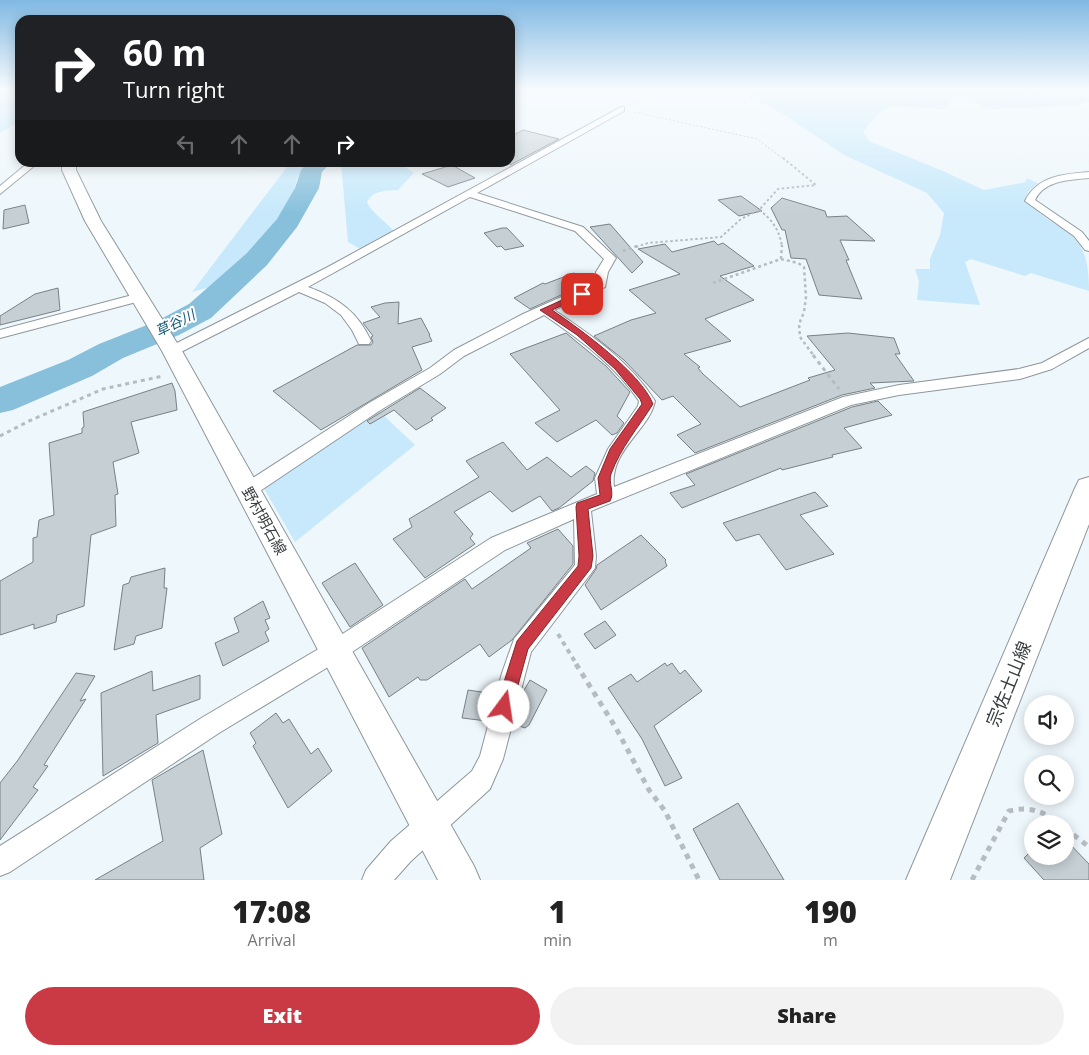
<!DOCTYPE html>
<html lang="en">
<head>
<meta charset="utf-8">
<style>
  body { margin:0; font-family:"Open Sans","Noto Sans JP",sans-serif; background:#f2f2f2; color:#222; height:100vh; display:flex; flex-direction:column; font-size:19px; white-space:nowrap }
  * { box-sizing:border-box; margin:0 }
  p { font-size:16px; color:#767676 }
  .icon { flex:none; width:28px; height:28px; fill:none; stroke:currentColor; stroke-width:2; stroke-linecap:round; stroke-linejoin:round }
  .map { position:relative; height:880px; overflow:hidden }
  .drawer { display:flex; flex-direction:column; background:#fff; flex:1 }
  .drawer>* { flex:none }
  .banner { position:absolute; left:15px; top:15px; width:500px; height:152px; border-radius:15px; box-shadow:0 2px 12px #0003; background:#202124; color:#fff; overflow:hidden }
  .fabs { position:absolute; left:1024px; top:695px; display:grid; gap:10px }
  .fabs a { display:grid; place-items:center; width:50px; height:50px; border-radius:50%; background:#fff; box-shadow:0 2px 12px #0003; font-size:25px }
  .pin { position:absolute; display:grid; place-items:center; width:42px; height:42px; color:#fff; margin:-21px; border-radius:10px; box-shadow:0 2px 8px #0006 }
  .me { position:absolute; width:55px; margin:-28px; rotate:14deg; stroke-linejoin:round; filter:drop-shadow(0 0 4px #0008) }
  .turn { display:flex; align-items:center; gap:18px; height:105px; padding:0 25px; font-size:22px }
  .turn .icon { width:65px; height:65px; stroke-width:2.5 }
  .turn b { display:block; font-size:35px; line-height:42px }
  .lanes { display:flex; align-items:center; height:48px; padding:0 25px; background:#0003; justify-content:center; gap:25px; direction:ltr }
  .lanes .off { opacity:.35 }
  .eta { display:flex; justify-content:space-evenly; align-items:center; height:85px; text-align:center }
  .eta b { font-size:30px; font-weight:800; line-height:35px }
  .primary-button { display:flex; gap:10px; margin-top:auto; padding:10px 25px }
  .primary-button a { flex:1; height:58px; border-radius:30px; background:#ca3a44; color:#fff; font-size:20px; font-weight:800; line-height:58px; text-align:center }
  .primary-button a+a { background:#f2f2f2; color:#222 }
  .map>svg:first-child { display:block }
  .green { fill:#c7e9fb }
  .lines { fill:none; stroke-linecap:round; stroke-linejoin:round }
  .river { fill:#88c0dc; fill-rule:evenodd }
  .building { fill:#c5cfd4; stroke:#798186 }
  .street-casing { stroke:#8e979b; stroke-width:2 }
  .secondary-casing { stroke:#8e979b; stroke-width:2 }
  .primary-casing { stroke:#8e979b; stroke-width:2 }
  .path-far5 { stroke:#b5bdc1; stroke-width:1; stroke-dasharray:2 2; stroke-linecap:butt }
  .path-far4 { stroke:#b5bdc1; stroke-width:2; stroke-dasharray:2.5 2.5; stroke-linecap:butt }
  .path-far3 { stroke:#b5bdc1; stroke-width:2.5; stroke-dasharray:3 3; stroke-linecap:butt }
  .path-far2 { stroke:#b5bdc1; stroke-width:3; stroke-dasharray:4 4; stroke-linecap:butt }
  .path-far1 { stroke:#b5bdc1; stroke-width:4; stroke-dasharray:4.5 4.5; stroke-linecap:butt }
  .path { stroke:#b5bdc1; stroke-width:5; stroke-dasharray:5.5 5.5; stroke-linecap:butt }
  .street { fill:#fff; fill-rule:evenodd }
  .secondary { fill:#fff; fill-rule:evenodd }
  .primary { fill:#fff; fill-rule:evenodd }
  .route { fill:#ca3a44; stroke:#83262c }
  .labels { text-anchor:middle; stroke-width:4; stroke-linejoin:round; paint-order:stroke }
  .far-water-label { font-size:14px; font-style:italic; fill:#105774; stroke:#fff }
  .street-label { font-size:15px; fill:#393d3f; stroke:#fff }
  .near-street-label { font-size:18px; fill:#393d3f; stroke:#fff }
</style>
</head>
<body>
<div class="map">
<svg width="1089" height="880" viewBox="0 0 1089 880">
  <rect width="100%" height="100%" fill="#eef7fc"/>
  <!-- green -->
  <path class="green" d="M0,90h20v31l-20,12z
    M746,90h278l12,3 4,-3h49v11l-13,5 -88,3 -17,-10h-18l-10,10 -51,-3 -15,9 -14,17 6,9 74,30 41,19 42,-8v-3h3l9,4 -10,9 -3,7c34,39 64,23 64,92l-58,-18 -6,3 -54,-17 -6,3 15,43 -63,-5 2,-19 -4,-12h15v-10l10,-24 4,-22 -17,-20 -83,-38 -59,-40 -34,-18z
    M290,163h16l-9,16 -5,19 -53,73 -32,17 -15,4z
    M341,163h65l-4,2 12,8 -16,17c-13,1 -25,0 -31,12 2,8 21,22 28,30l-33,18 -14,-8z
    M379,411l36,34 -120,97 -33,-57z"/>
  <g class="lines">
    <!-- river -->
    <path class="river" d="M308,162h23l-9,10 -3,16 -22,39 -30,38 -56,53 -32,17 -56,23 -31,18 -79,34 -13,3v-26l68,-27 31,-16 58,-23 32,-17 58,-51 30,-34 18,-31 6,-18z"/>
  </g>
  <!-- building -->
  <path class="building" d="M523,130l36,9 -49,26v-28z
    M452,165l23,13 -27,9 -26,-13z
    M741,196l21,15 -23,5 -21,-16z
    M782,198l43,13 2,6 20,-1 28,25 -35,-1 9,20h-3l16,39 -43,-4 -13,-36 -15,-1 -6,-28h-3l-11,-22z
    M25,205l4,18 -26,6 1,-19z
    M610,224l33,38 -11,11 -42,-46z
    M502,228h5l17,18 -19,4 -4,-4 -4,1 -13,-14z
    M714,241l4,4 5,-2 31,23 -34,10 34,24 -49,19 26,22 -47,13 16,13 -2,1 5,6 37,33 70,-27 -2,-2 27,-8 -28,-34 41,-3 46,5 6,16h-5l19,27 -44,2 5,5 -33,7 -147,58 -18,-18 24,-11 -28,-28 -11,4 -38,-40 -30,-24 37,-16 25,-7 -27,-23 51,-16 -42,-25 27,-5 7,8z
    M574,273l16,9 -60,27 -16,-11 29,-15 2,1z
    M58,288l2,22 -60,15v-9l35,-22z
    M399,302l-1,22 23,-6 9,17h-1l3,6 -20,6 10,23 -101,60 -48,-39 84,-46h14l2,-3 -2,-5 2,-1 -10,-13 17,-6 -9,-10 14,-4z
    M566,333l40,33 24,26 -13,24 7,7 -7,10 -5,2 -16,-15 -39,22 -22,-19 25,-13 -50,-56z
    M172,383l3,8 2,19 -46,12 8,31 -26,9 5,32 -3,1 1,31 -25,9 -7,71 -27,9 -1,7 -22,7v-5l-34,11v-54l33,-19v-24l4,-1 2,-17 15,-5 -5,-72 33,-10v-5l2,-1 -1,-15z
    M420,388l26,20 -15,10 2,2 -17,10 -22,-20 -24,14 -3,-3z
    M878,401l14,14 -48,13 18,20 -30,7 1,2 -51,13 -1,-2 -99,40 -12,-15 25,-8 -9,-11 166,-67z
    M503,442l24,28 20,-13 24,20 15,-11 9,7 -2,8 -34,27 -7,3 -12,-15 -28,16 -22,-21 -36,21 19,22 -3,4 5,6 -50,34 -32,-39 19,-12 -3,-8 70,-42 -13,-16z
    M815,492l13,14 -28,9 34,39 -48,16 -27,-36 -23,7 -13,-18z
    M558,529l15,17v18l-61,76 -23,17 -9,-13 -53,36h-7l-2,-3 -29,20 -27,-49 103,-69 7,10 59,-41 -4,-5z
    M641,535l25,25 -1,1 2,5 -66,44 -16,-25 11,-16 1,-4z
    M355,563l28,42 -33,22 -28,-44z
    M165,568l-1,20h3l-5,40 -26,8 -2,8 -20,6 9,-65 6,-2 2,-6z
    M263,601l7,17 -5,2 4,9 -4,3 4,9 -46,25 -8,-23 24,-11 -5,-14z
    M605,621l11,14 -21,14 -11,-15z
    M665,663l2,3 5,-3 8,11 5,-4 17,21 -48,35 28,52 -17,8 -23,-47 -34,-51 23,-14 6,8z
    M152,671l1,20 47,-16v24l-44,16 2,28 -55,33 -2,-83z
    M76,673l19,3 -15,25 6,-2 -42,66 4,1 -15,21 5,3 -38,50v-57l18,-23z
    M530,680l17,10 -18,35 -4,3 -11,-4 8,-30z
    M468,690l27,4 -8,27 -25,-3z
    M276,713l7,10 6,-4 22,35 7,-6 14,23 -44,37 -35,-62 3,-3 -6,-10z
    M203,750l19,84 -22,14 4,32h-109l68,-39 -11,-61z
    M738,803l46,77h-64l-27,-51z
    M1065,839l24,25v16h-45l-20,-22 8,-8v6h33z"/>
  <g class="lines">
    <!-- street casing -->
    <g class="street-casing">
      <path id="street" d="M621,107h3v4l-147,82 106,34 33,31 -8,14 -3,15 -51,23c37,25 77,52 101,91 -5,28 -46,50 -41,86l229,-90 56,-12 120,-16 23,-6 47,-25v10l-37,21 -32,10 -121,16 -48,10 -260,106 5,45 -1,12 -64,84 -28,107 -13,30 -79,72 -17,19h-32l4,-10 25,-29 81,-70 8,-15 22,-83 12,-34 61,-74 -1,-46 -69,31 -162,108 -124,75 -209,139 -10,4v-30l203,-129 124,-73 164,-106 106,-44 -2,-16 13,-29 30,-43 1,-5c-24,-36 -60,-62 -95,-86l-80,41 -24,18 -61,37 -125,84 -6,2 -6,-2 -3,-5 3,-5 127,-82 61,-35 24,-18 69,-36 72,-32 1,-10 8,-13 -29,-28 -105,-34 -162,90c30,11 50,25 63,54l-2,3h-10l-7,-14 -11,-15 -16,-12 -26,-11 -122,62h-10l-2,-3 2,-3 159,-80z
        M29,162h10l-39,32v-8z
        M1089,172v6c-19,2 -45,2 -54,22l47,32 7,9v10l-4,-1 -11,-14 -49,-35c12,-25 39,-27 64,-29z
        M140,293l4,1 2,3 -2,3 -144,38v-8z"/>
    </g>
    <!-- secondary casing -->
    <g class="secondary-casing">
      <path id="secondary" d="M62,162h14v8l25,51 81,130 292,515 6,14h-42l-276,-529 -77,-130 -23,-51z"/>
    </g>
    <!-- primary casing -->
    <g class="primary-casing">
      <path id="primary" d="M1089,477v47l-139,356h-44l169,-392 4,-8z"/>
    </g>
    <!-- path-far5 -->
    <path class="path-far5" d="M631,104l26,-14
      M634,112l123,27 28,21"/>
    <!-- path-far4 -->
    <path class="path-far4" d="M759,210c13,9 21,21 23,37
      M636,247l12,-4 73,-6 20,-18 18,-9 19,-21 38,-4 -33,-27"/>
    <!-- path-far3 -->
    <path class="path-far3" d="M623,251l17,-6
      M781,259l17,4 6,4 2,30 -2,15 -5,12 1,13 14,19
      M713,283l68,-24 1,-14"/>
    <!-- path-far2 -->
    <path class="path-far2" d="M813,355l26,34
      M0,436l29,-15 74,-32 60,-13"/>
    <!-- path-far1 -->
    <path class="path-far1" d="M558,634l19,31"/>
    <!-- path -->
    <path class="path" d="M576,664l40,64 33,62 16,21 34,69
      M1065,828l24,19
      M972,880l37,-69c21,-5 34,0 51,13"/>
    <!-- street -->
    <use href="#street" class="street"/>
    <!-- secondary -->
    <use href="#secondary" class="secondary"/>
    <!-- primary -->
    <use href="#primary" class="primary"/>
  </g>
  <!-- sky -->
  <linearGradient id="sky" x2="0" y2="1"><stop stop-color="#81b9e3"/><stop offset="0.42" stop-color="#f7fbfe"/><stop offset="1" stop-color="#f7fbfe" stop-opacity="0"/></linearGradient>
  <rect width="1089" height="213" fill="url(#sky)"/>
  <!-- route -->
  <path class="route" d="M582,291l5,3 -1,1 -34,15c28,19 89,63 101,94 -15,24 -32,43 -42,70 -3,9 4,19 -1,27l-22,8 5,47 -2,12 -63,81 -16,58 -3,6 -5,3 -6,-3 -2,-6 21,-66 61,-75 1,-10 -3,-49 1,-4 23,-8 -2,-17 12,-29 32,-45 -2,-5 -25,-30 -38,-34 -37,-25z"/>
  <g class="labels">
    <!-- far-water labels -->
    <g class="far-water-label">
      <text transform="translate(175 323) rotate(-26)" y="5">草谷川</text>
    </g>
    <!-- street labels -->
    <g class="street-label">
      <text transform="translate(264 521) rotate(61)" y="5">野村明石線</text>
    </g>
    <!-- near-street labels -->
    <g class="near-street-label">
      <text transform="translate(1009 684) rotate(-68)" y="6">宗佐土山線</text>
    </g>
  </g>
</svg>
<div class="fabs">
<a><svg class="icon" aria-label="sound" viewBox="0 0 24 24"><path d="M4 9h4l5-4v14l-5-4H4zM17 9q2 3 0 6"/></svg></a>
<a><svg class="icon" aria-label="search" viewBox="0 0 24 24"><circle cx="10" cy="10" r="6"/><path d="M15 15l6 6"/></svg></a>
<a><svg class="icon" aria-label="layers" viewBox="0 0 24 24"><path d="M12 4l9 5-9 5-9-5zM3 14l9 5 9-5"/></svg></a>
</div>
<div class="pin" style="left:582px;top:294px;background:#d93025"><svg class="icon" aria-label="arrive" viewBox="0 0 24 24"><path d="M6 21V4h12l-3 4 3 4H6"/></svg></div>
<svg class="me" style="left:504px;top:707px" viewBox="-20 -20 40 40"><circle r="19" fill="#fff"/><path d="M0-13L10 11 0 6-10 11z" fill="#ca3a44"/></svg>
<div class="banner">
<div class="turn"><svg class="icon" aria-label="right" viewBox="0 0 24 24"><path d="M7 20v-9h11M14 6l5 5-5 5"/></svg><div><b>60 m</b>Turn right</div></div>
<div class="lanes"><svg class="icon off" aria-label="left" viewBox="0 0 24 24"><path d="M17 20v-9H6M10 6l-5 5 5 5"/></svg><svg class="icon off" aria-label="ahead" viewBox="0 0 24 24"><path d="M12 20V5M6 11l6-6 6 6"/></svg><svg class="icon off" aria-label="ahead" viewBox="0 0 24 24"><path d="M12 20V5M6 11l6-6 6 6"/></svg><svg class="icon" aria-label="right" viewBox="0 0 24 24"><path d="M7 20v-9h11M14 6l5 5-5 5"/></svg></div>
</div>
</div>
<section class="drawer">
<div class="eta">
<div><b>17:08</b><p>Arrival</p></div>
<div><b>1</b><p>min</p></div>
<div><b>190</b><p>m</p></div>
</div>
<div class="primary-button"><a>Exit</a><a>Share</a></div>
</section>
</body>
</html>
